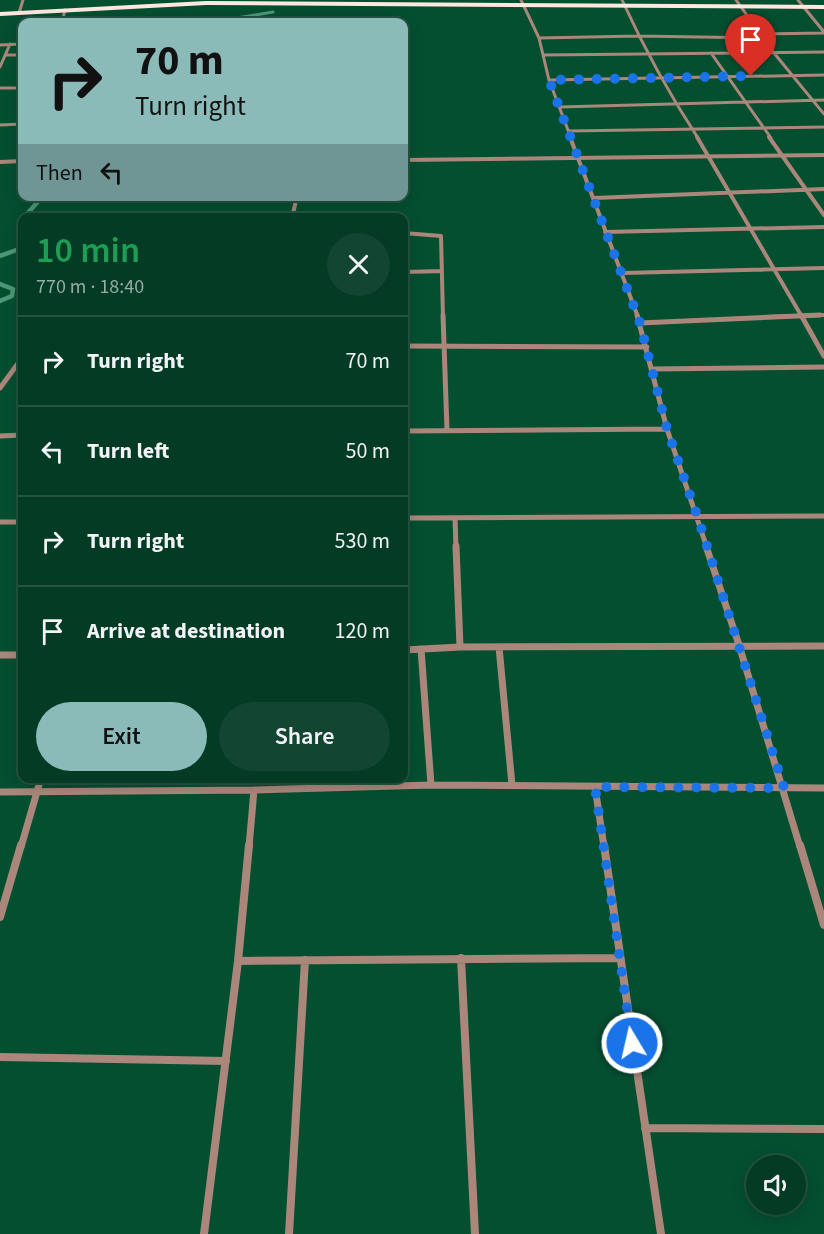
<!DOCTYPE html>
<html lang="en">
<head>
<meta charset="utf-8">
<style>
  body { margin:0; font-family:"Source Sans 3",sans-serif; background:#124632; color:#f1f3f6; height:100vh; display:flex; flex-direction:column; font-size:22px; white-space:nowrap }
  * { box-sizing:border-box; margin:0 }
  p { font-size:20px; color:#97ada7 }
  .icon { flex:none; width:33px; height:33px; fill:none; stroke:currentColor; stroke-width:2; stroke-linecap:round; stroke-linejoin:round }
  .map { position:relative; flex:1; overflow:hidden }
  .details { position:absolute; left:18px; top:213px; width:390px; height:570px; display:flex; flex-direction:column; background:#043b25; border-radius:12px; box-shadow:0 3px 15px #0003,0 0 0 2px #255542 }
  .details>* { flex:none }
  .hud { position:absolute; left:18px; top:18px; width:390px; height:183px; border-radius:12px; box-shadow:0 3px 15px #0003,0 0 0 2px #255542; background:#8bbbb9; color:#111; overflow:hidden }
  .controls { position:absolute; left:746px; top:1155px; display:grid; gap:12px }
  .controls a { display:grid; place-items:center; width:60px; height:60px; border-radius:50%; background:#043b25; box-shadow:0 3px 15px #0003,0 0 0 2px #255542; font-size:30px }
  .pin { position:absolute; display:grid; place-items:center; width:51px; height:51px; color:#fff; margin:-62px -26px; border-radius:50% 50% 50% 0; rotate:-45deg; box-shadow:0 0 6px #0007 }
  .pin .icon { rotate:45deg }
  .me { position:absolute; width:66px; margin:-33px; rotate:351deg; stroke-linejoin:round; filter:drop-shadow(0 0 4px #0008) }
  .turn { display:flex; align-items:center; gap:21px; height:126px; padding:0 18px; font-size:27px }
  .turn .icon { width:78px; height:78px; stroke-width:2.5 }
  .turn b { display:block; font-size:42px; line-height:51px }
  .then { display:flex; align-items:center; height:57px; padding:0 18px; background:#0003; gap:12px; font-size:22px }
  .round { display:grid; place-items:center; flex:none; width:63px; height:63px; border-radius:32px; background:#124632 }
  .summary { display:flex; align-items:center; justify-content:space-between; height:102px; padding:0 18px }
  h1 { font-size:36px; font-weight:600; line-height:45px; color:#1e9e55 }
  .primary-button { display:flex; gap:12px; margin-top:auto; padding:12px 18px }
  .primary-button a { flex:1; height:69px; border-radius:36px; background:#8bbbb9; color:#111; font-size:24px; font-weight:600; line-height:69px; text-align:center }
  .primary-button a+a { background:#124632; color:#f1f3f6 }
  ul { padding:0; list-style:none }
  li { display:flex; align-items:center; gap:18px; height:90px; padding:0 18px; border-top:2px solid #255542 }
  li div { flex:1 }
  li b { display:block; font-size:22px }
  li em { font-style:normal }
  .map>svg:first-child { display:block }
  .lines { fill:none; stroke-linecap:round; stroke-linejoin:round }
  .stream-far1 { stroke:#4e9876; stroke-width:3 }
  .stream { stroke:#4e9876; stroke-width:4.5 }
  .minor-far4 { stroke:#ab877b; stroke-width:3 }
  .minor-far3 { stroke:#ab877b; stroke-width:4 }
  .minor-far2 { stroke:#ab877b; stroke-width:5 }
  .minor-far1 { stroke:#ab877b; stroke-width:7 }
  .minor { stroke:#ab877b; stroke-width:8 }
  .tertiary { fill:#ab877b; fill-rule:evenodd }
  .trunk { fill:#fee8e0; fill-rule:evenodd }
  .route { stroke:#1a73e8; stroke-width:10; stroke-dasharray:0 18 }
</style>
</head>
<body>
<div class="map">
<svg width="824" height="1234" viewBox="0 0 824 1234">
  <rect width="100%" height="100%" fill="#054f31"/>
  <g class="lines">
    <!-- stream-far1 -->
    <path class="stream-far1" d="M213,22l60,-10"/>
    <!-- stream -->
    <path class="stream" d="M27,218l-1,-3 17,-19
      M0,256l22,-8
      M0,284l13,5 -1,7 -12,5"/>
    <!-- minor-far4 -->
    <path class="minor-far4" d="M521,0l18,38 10,42 22,58
      M622,0c22,48 47,94 76,138
      M736,0l38,53 50,61
      M798,0l26,32
      M19,13l4,-13
      M62,22l3,-12
      M761,34l63,-1
      M539,38l99,-2 126,2
      M0,45l22,-1
      M711,53l60,85
      M7,55h15
      M544,55l280,-3
      M0,67l10,-23
      M549,80l275,-5
      M0,88h22
      M560,107l264,-7
      M0,125l22,-1
      M569,131l255,-4"/>
    <!-- minor-far3 -->
    <path class="minor-far3" d="M570,137l68,180
      M697,137l105,180
      M769,137l55,78
      M594,198l230,-9
      M292,218l5,-22
      M605,232l219,-5
      M404,233l37,3 2,81
      M404,272l38,-1
      M623,273l201,-5
      M766,317l58,-2"/>
    <!-- minor-far2 -->
    <path class="minor-far2" d="M443,315l4,115
      M637,315l30,114 40,119
      M801,315l23,41
      M640,323l180,-8
      M404,346l243,1
      M653,369l171,-2
      M0,388l22,-30
      M404,431l263,-2
      M0,436l22,-1
      M404,518l420,-2
      M455,518l1,30
      M0,522h22"/>
    <!-- minor-far1 -->
    <path class="minor-far1" d="M456,546l4,101
      M706,546l33,99 61,202
      M499,647l13,138
      M421,649l10,136
      M404,650l56,-3 364,-1
      M0,655h22
      M595,787l9,60
      M0,792l254,-2 177,-5 393,3
      M21,847l20,-69
      M249,847l5,-57"/>
    <!-- minor -->
    <path class="minor" d="M604,845l57,389
      M800,845l24,80
      M0,917l21,-72
      M461,958l14,276
      M238,961l381,-3
      M0,1057l226,4
      M645,1128l179,1
      M204,1234l34,-273 11,-116
      M289,1234l16,-274"/>
    <!-- tertiary -->
    <path class="tertiary" d="M824,153v4l-420,5v-4z
      M22,159v4l-22,1v-4z"/>
    <!-- trunk -->
    <path class="trunk" d="M206,1l618,4v4l-618,-4 -206,11v-4z"/>
  </g>
  <g class="lines">
    <!-- route -->
    <path class="route" d="M632,1043l-37,-256 189,1 -86,-270 -31,-89 -27,-106 -91,-243 202,-4"/>
  </g>
</svg>
<div class="controls">
<a><svg class="icon" aria-label="sound" viewBox="0 0 24 24"><path d="M4 9h4l5-4v14l-5-4H4zM17 9q2 3 0 6"/></svg></a>
</div>
<div class="pin" style="left:751px;top:76px;background:#d93025"><svg class="icon" aria-label="arrive" viewBox="0 0 24 24"><path d="M6 21V4h12l-3 4 3 4H6"/></svg></div>
<svg class="me" style="left:632px;top:1043px" viewBox="-20 -20 40 40"><circle r="17" fill="#1a73e8" stroke="#fff" stroke-width="3"/><path d="M0-11L8 9 0 5-8 9z" fill="#fff"/></svg>
<div class="hud">
<div class="turn"><svg class="icon" aria-label="right" viewBox="0 0 24 24"><path d="M7 20v-9h11M14 6l5 5-5 5"/></svg><div><b>70 m</b>Turn right</div></div>
<div class="then">Then<svg class="icon" aria-label="left" viewBox="0 0 24 24"><path d="M17 20v-9H6M10 6l-5 5 5 5"/></svg></div>
</div>
<section class="details">
<div class="summary"><div><h1>10 min</h1><p>770 m · 18:40</p></div><a class="round"><svg class="icon" aria-label="close" viewBox="0 0 24 24"><path d="M6 6l12 12M18 6L6 18"/></svg></a></div>
<ul>
<li><svg class="icon" aria-label="right" viewBox="0 0 24 24"><path d="M7 20v-9h11M14 6l5 5-5 5"/></svg><div><b>Turn right</b></div><em>70 m</em></li>
<li><svg class="icon" aria-label="left" viewBox="0 0 24 24"><path d="M17 20v-9H6M10 6l-5 5 5 5"/></svg><div><b>Turn left</b></div><em>50 m</em></li>
<li><svg class="icon" aria-label="right" viewBox="0 0 24 24"><path d="M7 20v-9h11M14 6l5 5-5 5"/></svg><div><b>Turn right</b></div><em>530 m</em></li>
<li><svg class="icon" aria-label="arrive" viewBox="0 0 24 24"><path d="M6 21V4h12l-3 4 3 4H6"/></svg><div><b>Arrive at destination</b></div><em>120 m</em></li>
</ul>
<div class="primary-button"><a>Exit</a><a>Share</a></div>
</section>
</div>
</body>
</html>
